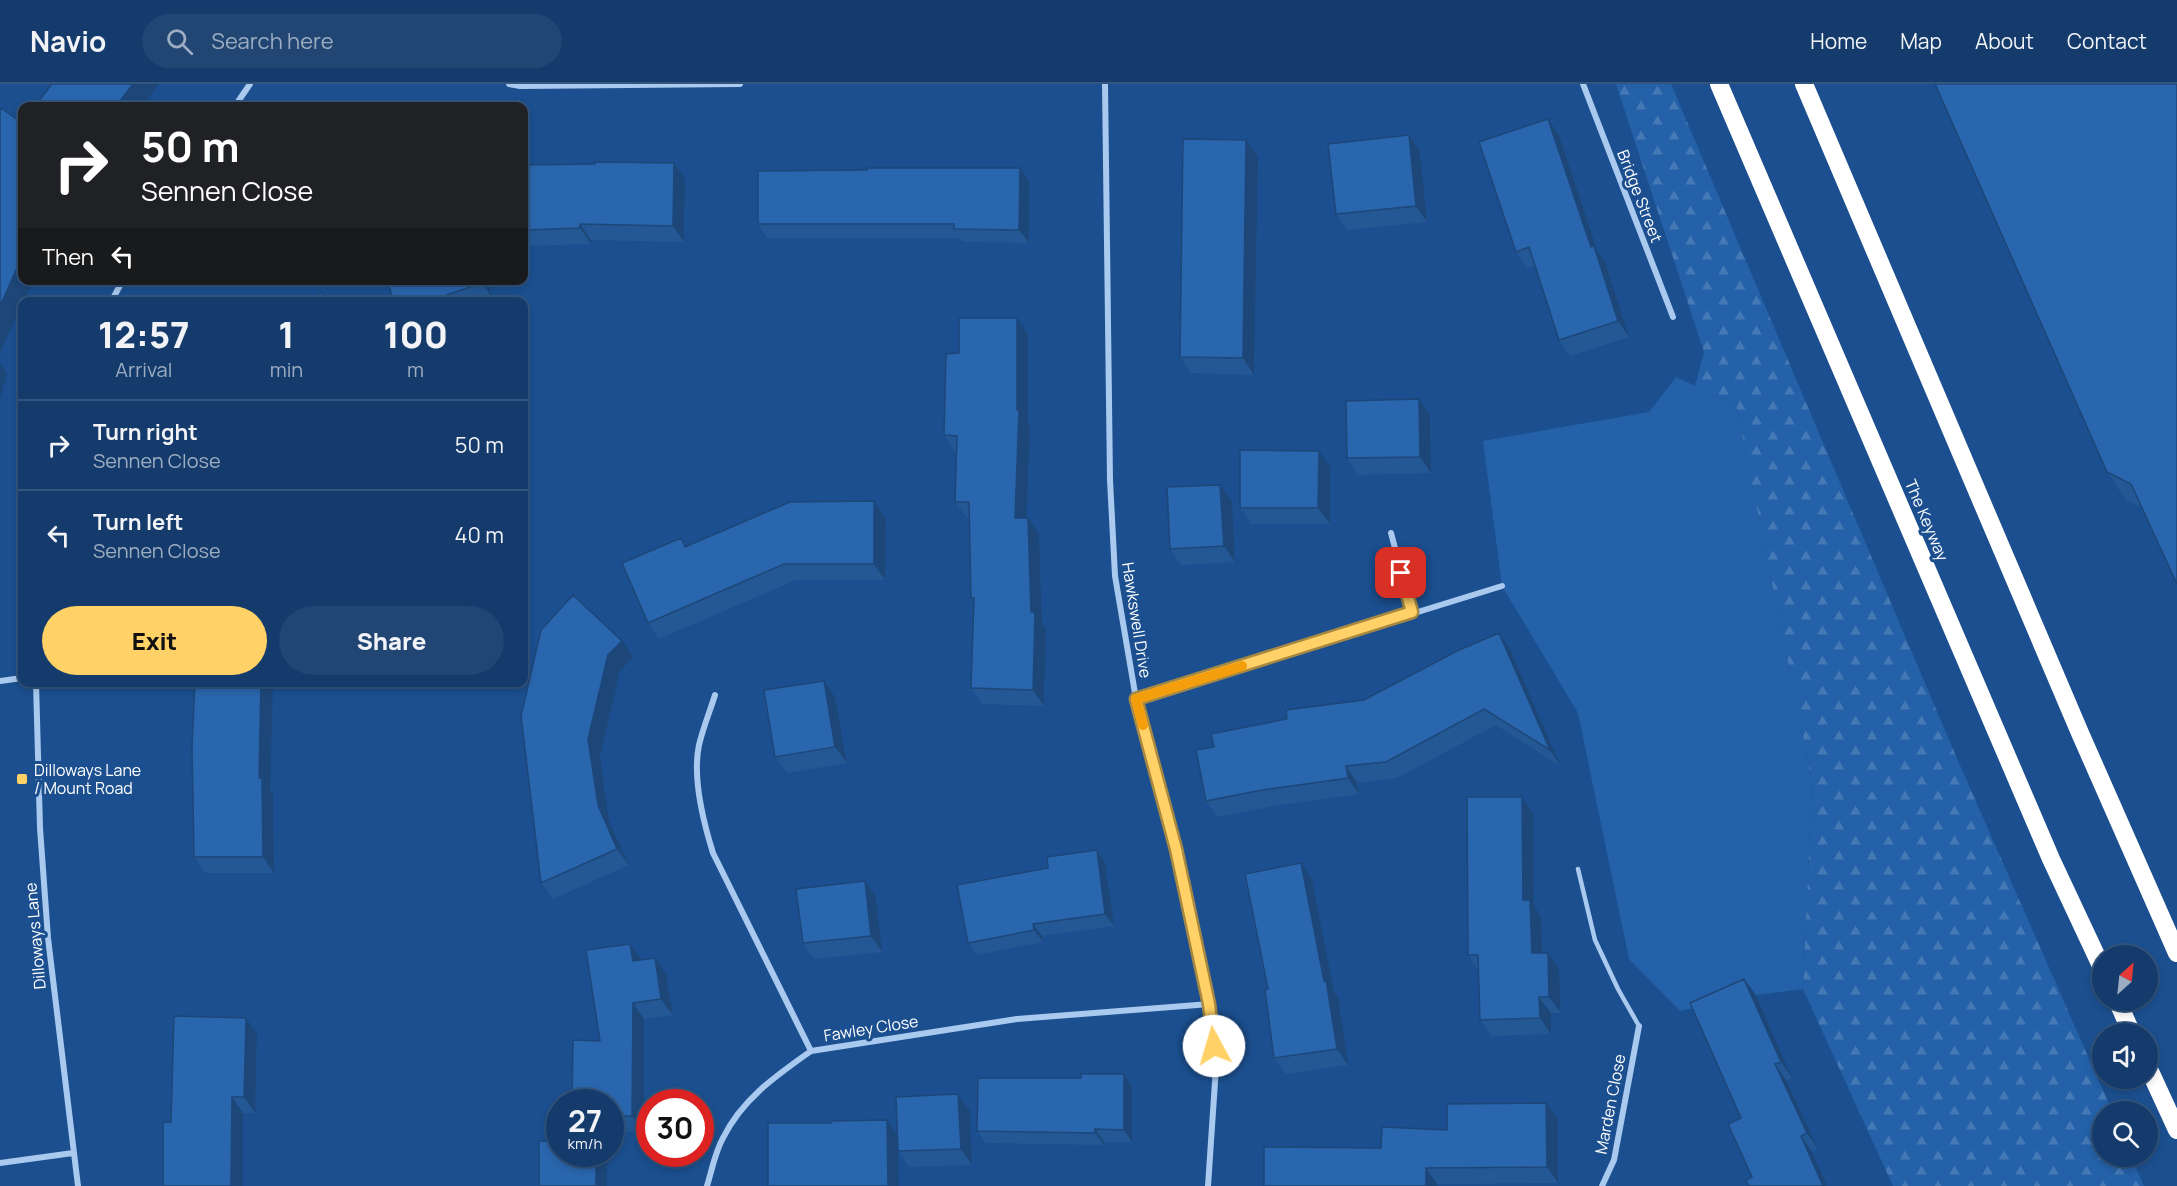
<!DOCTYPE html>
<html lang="en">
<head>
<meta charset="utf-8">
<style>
  body { margin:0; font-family:Manrope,sans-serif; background:#214673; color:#f1f3f6; height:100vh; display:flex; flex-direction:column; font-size:22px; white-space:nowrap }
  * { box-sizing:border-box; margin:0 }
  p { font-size:20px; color:#9dadc1 }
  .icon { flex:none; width:33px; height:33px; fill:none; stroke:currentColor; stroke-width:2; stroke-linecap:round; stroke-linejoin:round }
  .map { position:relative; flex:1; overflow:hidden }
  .side { position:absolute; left:18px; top:213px; width:510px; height:390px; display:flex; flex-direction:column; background:#143b6b; border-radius:12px; box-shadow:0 3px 9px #0003,0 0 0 2px #33557e }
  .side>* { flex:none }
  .banner { position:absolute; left:18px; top:18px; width:510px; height:183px; border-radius:12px; box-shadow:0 3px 9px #0003,0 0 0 2px #33557e; background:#202124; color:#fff; overflow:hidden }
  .needle { width:39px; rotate:27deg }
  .controls { position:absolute; left:2092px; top:861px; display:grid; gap:12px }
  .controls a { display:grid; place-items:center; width:66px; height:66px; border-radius:50%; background:#143b6b; box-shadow:0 3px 9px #0003,0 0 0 2px #33557e; font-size:30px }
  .speed { position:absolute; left:546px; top:1005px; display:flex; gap:12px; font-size:30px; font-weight:700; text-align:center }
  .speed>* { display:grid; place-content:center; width:78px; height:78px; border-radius:50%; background:#143b6b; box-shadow:0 3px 9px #0003,0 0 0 2px #33557e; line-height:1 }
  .speed small { font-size:15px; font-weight:400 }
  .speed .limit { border:9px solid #d22; background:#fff; color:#111 }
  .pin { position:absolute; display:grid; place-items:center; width:51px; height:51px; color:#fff; margin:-26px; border-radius:12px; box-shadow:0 3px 9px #0006 }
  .me { position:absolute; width:66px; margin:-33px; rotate:354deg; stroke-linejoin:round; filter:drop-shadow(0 0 4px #0008) }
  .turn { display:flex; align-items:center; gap:21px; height:126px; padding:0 24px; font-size:27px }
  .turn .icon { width:78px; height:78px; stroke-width:2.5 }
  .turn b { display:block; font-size:42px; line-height:51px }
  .then { display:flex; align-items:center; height:57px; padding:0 24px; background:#0003; gap:12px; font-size:22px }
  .eta { display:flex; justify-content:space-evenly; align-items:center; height:102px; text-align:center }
  .eta b { font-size:36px; font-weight:800; line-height:42px }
  .cta { display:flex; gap:12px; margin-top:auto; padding:12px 24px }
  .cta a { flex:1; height:69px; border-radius:36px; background:#ffd166; color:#111; font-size:24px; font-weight:800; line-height:69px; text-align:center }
  .cta a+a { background:#214673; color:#f1f3f6 }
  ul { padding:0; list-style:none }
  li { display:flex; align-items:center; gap:18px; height:90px; padding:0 24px; border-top:2px solid #33557e }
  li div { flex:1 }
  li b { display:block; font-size:22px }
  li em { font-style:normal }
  header { display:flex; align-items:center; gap:36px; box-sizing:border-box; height:84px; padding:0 30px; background:#143b6b; border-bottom:2px solid #33557e }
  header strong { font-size:28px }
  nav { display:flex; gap:33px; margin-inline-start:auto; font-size:21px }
  .search { width:420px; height:54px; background:#214673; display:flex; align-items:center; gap:15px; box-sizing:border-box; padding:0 21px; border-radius:33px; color:#9dadc1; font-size:22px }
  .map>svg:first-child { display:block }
  .grass { fill:#2461a8 }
  .forest { fill:url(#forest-firs) }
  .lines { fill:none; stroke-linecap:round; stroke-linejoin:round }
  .lane { stroke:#a9c9ee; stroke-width:4.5 }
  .street { stroke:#a9c9ee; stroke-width:6 }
  .highway { stroke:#fff; stroke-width:18 }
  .wall { fill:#245895 }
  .shaded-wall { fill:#1d4779 }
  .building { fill:#2a66ad; stroke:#1d4779; stroke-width:1.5 }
  .route-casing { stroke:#a68842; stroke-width:15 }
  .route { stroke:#ffd166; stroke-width:10 }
  .slow { stroke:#f59e0b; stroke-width:10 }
  .poi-dot { fill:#ffd166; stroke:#1b4f8f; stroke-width:2 }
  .labels { text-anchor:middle; stroke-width:6; stroke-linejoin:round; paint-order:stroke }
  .street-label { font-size:16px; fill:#fff; stroke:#1b4f8f }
  .poi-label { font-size:16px; fill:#fff; stroke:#1b4f8f; text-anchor:start }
</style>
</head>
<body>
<header>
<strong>Navio</strong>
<div class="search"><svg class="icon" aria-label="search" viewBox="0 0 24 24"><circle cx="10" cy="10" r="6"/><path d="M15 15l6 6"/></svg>Search here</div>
<nav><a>Home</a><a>Map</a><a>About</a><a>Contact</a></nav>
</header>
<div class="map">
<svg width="2177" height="1102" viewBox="0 0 2177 1102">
  <defs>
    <pattern id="forest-firs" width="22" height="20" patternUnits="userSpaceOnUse" patternTransform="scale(1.5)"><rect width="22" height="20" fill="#2461a8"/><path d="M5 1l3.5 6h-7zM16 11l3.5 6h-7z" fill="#4579b5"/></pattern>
  </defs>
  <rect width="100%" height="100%" fill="#1b4f8f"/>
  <!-- grass -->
  <path class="grass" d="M1676,293l60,28 76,376 -9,208 -47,6 -76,16 -51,-52 -51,-246 -76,-127 -19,-145 166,-29z"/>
  <!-- forest -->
  <path class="forest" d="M1616,0h55l281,663 160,364 -9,1v44l28,1 13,29h-251l-90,-197 9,-208 -76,-376 -41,-19 9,-34z"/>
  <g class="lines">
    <!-- lane -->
    <path class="lane" d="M1578,785l17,71 23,49 21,37"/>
    <!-- street -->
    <path class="street" d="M509,0l11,2 220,-2
      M1105,0l5,396 5,96 21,123 40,150 34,155 6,63 -8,119
      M1583,0l90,233
      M235,22l15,-22
      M111,218l12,-22
      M1391,449l21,79
      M0,597l22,-3
      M36,598l4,146 8,110 30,248
      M715,611c-5,16 -12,33 -16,50 -7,33 4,76 14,108l98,198 206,-32 193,-15
      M1136,615l366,-113
      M0,1079l73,-10
      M707,1102c5,-16 8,-34 16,-48 19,-39 54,-63 88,-87
      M1602,1102l12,-26 25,-134"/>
    <!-- highway -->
    <path class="highway" d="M1719,0l332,775 52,111
      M1804,0l276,649 97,220
      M2117,916l15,34
      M2148,983l29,63"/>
  </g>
  <!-- wall -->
  <path class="wall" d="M2177,0l-35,423 -16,-7 -19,-28z
    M1548,35l11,16 39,118 7,9 24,75 -59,19 -11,-16 -24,-75 -8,3 -11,-16z
    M1409,51l11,16 7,71 -80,8 -11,-16z
    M1246,56l12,16 -4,219 -63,-2 -11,-16z
    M674,79l11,16 -1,63 -93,-2v4l-67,2v-81z
    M1029,97v62l-66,-1 -3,-4h-193l-9,-14z
    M487,196l6,19 -7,3h-92z
    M1028,250v89l2,3 -3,92h1l11,16 3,89 4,6 -2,77 -62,-2 -11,-16 3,-86 -3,-4 -2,-80h-2l-12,-16 2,-51h-2l-11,-16 15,-82z
    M1430,331l1,58 -73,2 -11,-17z
    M1330,383v57h-79l-11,-16z
    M874,417l12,17 -1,62h-89l-137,59 -11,-16 33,-85 5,8z
    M1232,417l3,61 -54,3 -11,-16z
    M1510,565l51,118 -65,-42 -99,53 -40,5 2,11 -85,12 -57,11 -11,-16 8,-54 150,-47z
    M633,573l-13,14 -20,85 9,65 20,44 -76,34 -12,-16 -20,-167z
    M835,613l12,66 -60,10 -12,-16z
    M270,706l3,4 1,79h-69l-11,-16z
    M1522,713l11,16 1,93 7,10 2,37h5l11,16 2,44h-10v21l-59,2 -12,-16 -2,-50 -10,-15z
    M1097,766l8,12 9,64 -72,10 1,6 -66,13 -9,-12 80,-75z
    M1301,779l11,16 22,113 4,4 10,69 -62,9 -12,-16 -6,-69z
    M865,797l11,16 6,55 -68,7 -11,-16z
    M642,876l24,14 7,41 -29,4v113h-34v-30l-10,-61z
    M1744,895l12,16 36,83 -6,2 32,69 -66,28 -11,-59z
    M257,950l-2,79h-12l-72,9z
    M1132,1002v56h-28v3l-118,-2 -9,-12z
    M970,1027l2,54 -63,2 -10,-15 -2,-17z
    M1558,1035v64l-121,1 -56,-36 66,-18z"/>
  <!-- shaded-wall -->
  <path class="shaded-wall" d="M133,0h26l-17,22h-26z
    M1548,35l11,16 39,118 7,9 24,75 -11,-16 -27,-74z
    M1409,51l11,16 7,71 -11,-16z
    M1246,56l12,16 -4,219 -11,-17z
    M674,79l11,16 -1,63 -11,-16z
    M1020,84l9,13v62l-10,-13z
    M580,140l11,16v4l-11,-16z
    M22,173v23h11l-9,22h-2v2l-22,49v-47z
    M481,196h6l6,19 -11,-16z
    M1017,234l11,16v89l2,3 -4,108 -11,-16 2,-108z
    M0,280l7,9 -7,26z
    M1419,315l11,16 1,58 -11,-16z
    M1319,367l11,16v57l-12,-16z
    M1220,401l12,16 3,61 -11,-16z
    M874,417l12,17 -1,62 -11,-16z
    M1028,434l11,16 3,89 4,6 -2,77 -11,-16z
    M1499,549l11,16 51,118 -11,-17z
    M622,557l11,16 -13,14 -20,85 9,65 20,44 -12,-16 -19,-44 -10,-66 20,-84z
    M824,597l11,16 12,66 -12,-16z
    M261,598h12l-3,108 3,4 1,79 -11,-16 -4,-79z
    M1346,682l11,17 2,11 -11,-16z
    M1522,713l11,16 1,93 7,10 2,53 -11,-16 -9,-53z
    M1097,766l8,12 9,64 -9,-12z
    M1301,779l11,16 22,113 4,4 10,69 -11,-16z
    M865,797l11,16 6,55 -11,-16z
    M1033,840l9,12 1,6 -9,-12z
    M630,860l12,16 -9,1z
    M1548,869l11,16 2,44 -12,-16z
    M655,874l11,16 7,41 -12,-16z
    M1744,895l12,16 36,83 -11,-16z
    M1539,913l12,16v21l-11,-16z
    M633,919l11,16v113l-12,-16z
    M246,934l11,16 -2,79 -11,-16z
    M1775,980l11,16 32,69 -11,-16z
    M1124,990l8,12v56l-8,-12z
    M958,1010l12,17 2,54 -11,-16z
    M232,1013l11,16v73h-12z
    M1546,1019l12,16v64l-11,-16z
    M887,1036l11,16 1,50h-11z
    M1095,1045l9,13v3l-9,-12z
    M1801,1052l11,16 15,34h-4z
    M596,1070h8l3,4v28h-11z
    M1426,1084l11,16v2h-11z"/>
  <!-- building -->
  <path class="building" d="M52,0h81l-17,22h-81z
    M1935,0h242v500l-46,-100 -24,-12z
    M1,24l21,15v-1v135l-22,49v-196z
    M1548,35l43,128 3,-1 24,75 -59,19 -30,-93 -13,5 -37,-110z
    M1409,51l7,71 -80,8 -8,-70z
    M1183,55l63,1 -3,218 -63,-1z
    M595,78l79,1 -1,63 -93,-2v4l-56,2v-65l71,-1z
    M867,84h153l-1,62 -65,-1v-5h-196v-53l109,-1z
    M387,196h94l1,3 -56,19h-32z
    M320,208l11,10h-19z
    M959,234h58v92h2l-4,108h13l3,94h4l-2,78 -62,-2 3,-90h-3l-2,-96h-14l2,-66 -13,-1 2,-81 13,-1z
    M1419,315l1,58 -73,1 -1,-57z
    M1240,366l79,1 -1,57h-78z
    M1220,401l4,61 -54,3 -3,-62z
    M874,417v63h-90l-136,59 -26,-60 59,-25 4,9 105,-45z
    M573,511l49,46 -14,14 -20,84 10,66 19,44 -76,34 -20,-167 20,-86z
    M1499,549l51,117 -66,-41 -98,53 -40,4 2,12 -86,12 -56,11 -10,-51 18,-3 -3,-13 76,-15 -1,-9 78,-10 93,-49z
    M824,597l11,66 -60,10 -11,-67z
    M195,598h66l-2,96h3l1,79h-69l-2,-110z
    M1467,713h55l1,103h7l2,53h16l1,44h-10l1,21 -60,2 -2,-65h-10z
    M1097,766l8,64 -72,10 1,6 -66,13 -11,-58 91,-17 -1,-11z
    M1301,779l23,118 2,-1 11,69 -63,9 -9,-68 3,-1 -23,-115z
    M865,797l6,55 -68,7 -7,-54z
    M630,860l3,17 22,-3 6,41 -28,4 -1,113h-22v-14h-38l1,-62 27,1 -14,-91z
    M1744,895l37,83 -6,2 32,69 -6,3 22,50h-74l-3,-6 6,-3 -24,-53 13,-6 -51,-115z
    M174,932l72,2 -2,79h-12l-1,89h-68v-64h8z
    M1081,990h43v56l-29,-1v4l-118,-2 1,-53h103z
    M958,1010l3,55 -63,2 -2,-54z
    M1546,1019l1,64 -121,1v18h-162v-39l117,1 1,-21 65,3v-26z
    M887,1036l1,66h-120v-63h63v-2z
    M539,1057h21v13h36v32h-57z"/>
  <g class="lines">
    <!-- route casing -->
    <g class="route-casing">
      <path id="route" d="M1214,962l-5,-42 -33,-155 -40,-150 276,-87 -11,-39"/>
    </g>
    <!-- route -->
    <use href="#route" class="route"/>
    <!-- slow -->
    <path class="slow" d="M1143,641l-7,-26 106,-33"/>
  </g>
  <!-- markers -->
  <rect class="poi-dot" x="16" y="689" width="12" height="12" rx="3"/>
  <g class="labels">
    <!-- street labels -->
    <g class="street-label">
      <text transform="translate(1640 112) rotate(69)" y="6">Bridge Street</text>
      <text transform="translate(1927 436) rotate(67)" y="6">The Keyway</text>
      <text transform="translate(1137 536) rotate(81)" y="6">Hawkswell Drive</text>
      <text transform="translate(35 852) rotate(-95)" y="6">Dilloways Lane</text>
      <text transform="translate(871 944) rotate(-9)" y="6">Fawley Close</text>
      <text transform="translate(1610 1020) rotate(-79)" y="6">Marden Close</text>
    </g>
    <!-- poi labels -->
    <g class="poi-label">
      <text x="34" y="692">Dilloways Lane<tspan x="34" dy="18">/ Mount Road</tspan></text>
    </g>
  </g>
</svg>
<div class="controls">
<a><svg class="needle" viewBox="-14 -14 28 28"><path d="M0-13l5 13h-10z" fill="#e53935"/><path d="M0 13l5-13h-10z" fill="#9dadc1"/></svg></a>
<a><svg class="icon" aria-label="sound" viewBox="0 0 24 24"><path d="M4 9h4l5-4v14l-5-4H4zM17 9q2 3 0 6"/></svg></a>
<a><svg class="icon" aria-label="search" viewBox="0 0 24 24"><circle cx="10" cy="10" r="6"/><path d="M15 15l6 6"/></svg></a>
</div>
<div class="speed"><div>27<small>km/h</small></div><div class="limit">30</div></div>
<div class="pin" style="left:1401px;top:489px;background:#d93025"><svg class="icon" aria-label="arrive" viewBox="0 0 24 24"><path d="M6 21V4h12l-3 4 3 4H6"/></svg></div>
<svg class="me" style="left:1214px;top:962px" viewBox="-20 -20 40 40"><circle r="19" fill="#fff"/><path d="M0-13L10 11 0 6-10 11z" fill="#ffd166"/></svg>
<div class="banner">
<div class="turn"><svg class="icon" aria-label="right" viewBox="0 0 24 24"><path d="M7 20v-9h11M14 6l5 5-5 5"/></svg><div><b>50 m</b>Sennen Close</div></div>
<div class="then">Then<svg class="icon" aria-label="left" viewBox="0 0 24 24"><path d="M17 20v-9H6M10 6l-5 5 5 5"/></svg></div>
</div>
<section class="side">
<div class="eta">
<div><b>12:57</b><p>Arrival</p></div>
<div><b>1</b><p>min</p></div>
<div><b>100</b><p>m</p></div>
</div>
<ul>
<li><svg class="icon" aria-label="right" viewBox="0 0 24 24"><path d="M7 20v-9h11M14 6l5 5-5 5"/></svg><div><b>Turn right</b><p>Sennen Close</p></div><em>50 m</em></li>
<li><svg class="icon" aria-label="left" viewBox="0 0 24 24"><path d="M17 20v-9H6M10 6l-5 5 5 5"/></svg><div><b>Turn left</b><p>Sennen Close</p></div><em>40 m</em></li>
</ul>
<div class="cta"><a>Exit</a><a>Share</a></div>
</section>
</div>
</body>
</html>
